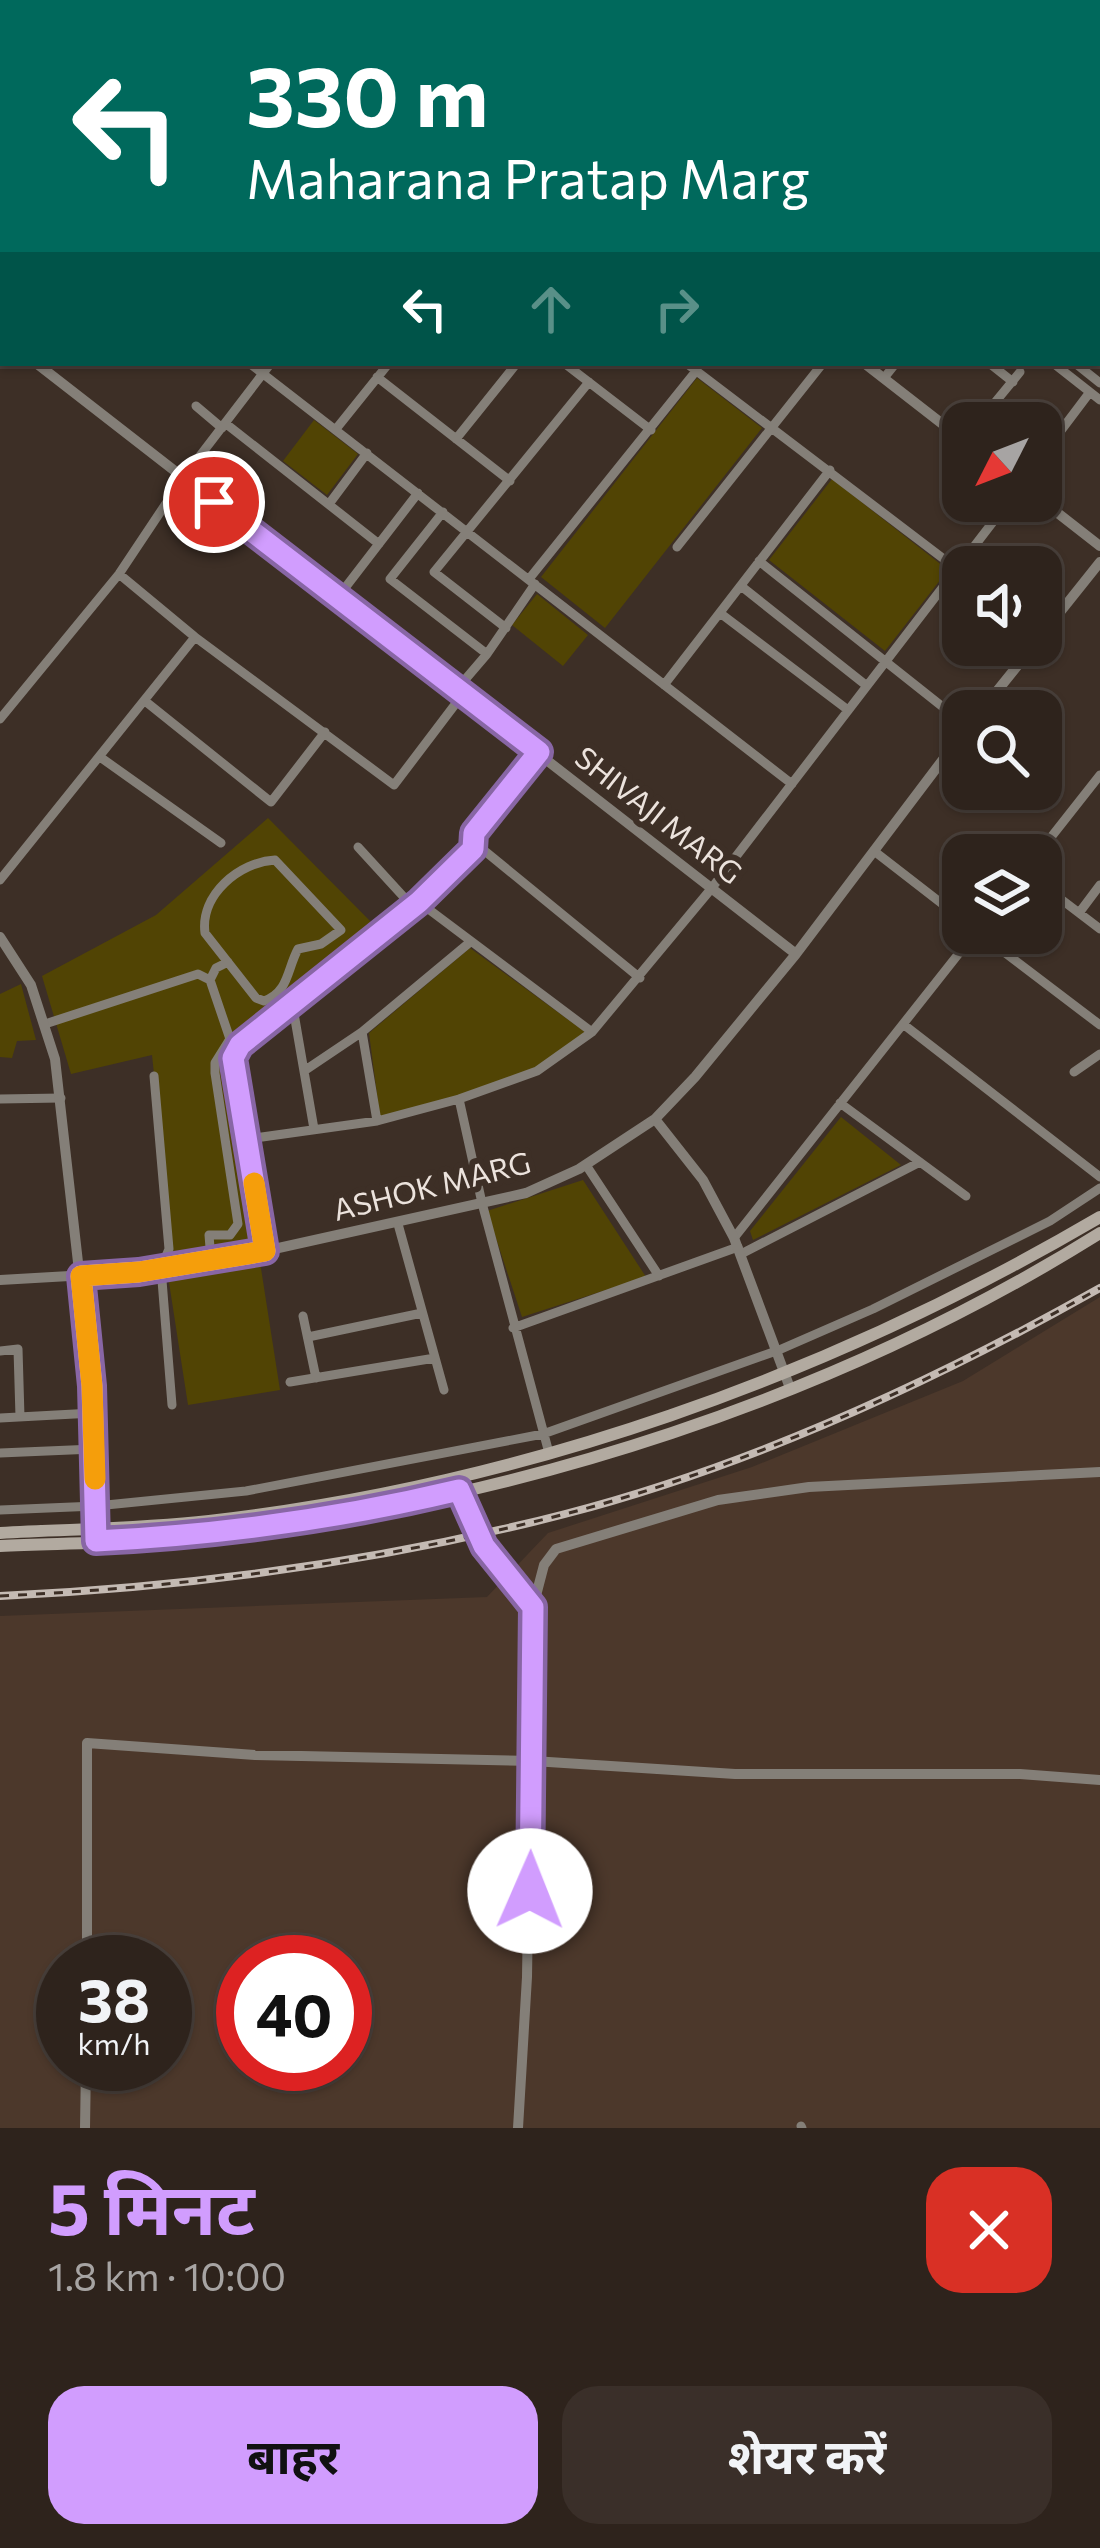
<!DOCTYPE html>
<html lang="hi">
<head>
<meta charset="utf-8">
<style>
  body { margin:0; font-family:Commissioner,"Noto Sans Devanagari",sans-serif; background:#3a2f29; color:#f1f3f6; height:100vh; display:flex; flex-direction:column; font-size:45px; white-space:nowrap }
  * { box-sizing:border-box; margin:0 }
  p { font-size:39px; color:#a7a4a3 }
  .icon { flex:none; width:66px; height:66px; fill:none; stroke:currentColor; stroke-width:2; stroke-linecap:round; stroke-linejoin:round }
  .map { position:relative; height:2128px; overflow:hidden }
  .side { display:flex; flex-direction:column; background:#2e231c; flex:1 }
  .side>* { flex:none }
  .banner { position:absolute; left:0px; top:0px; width:1101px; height:366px; box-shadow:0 3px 9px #0004,0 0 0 3px #49403b; background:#00695c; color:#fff; overflow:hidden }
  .needle { width:78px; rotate:228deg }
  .fabs { position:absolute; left:942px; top:402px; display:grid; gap:24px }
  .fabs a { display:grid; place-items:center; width:120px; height:120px; border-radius:24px; background:#2e231c; box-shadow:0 3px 9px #0004,0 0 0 3px #49403b; font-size:60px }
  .speed { position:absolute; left:36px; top:1935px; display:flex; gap:24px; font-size:60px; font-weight:700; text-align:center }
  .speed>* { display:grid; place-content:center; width:156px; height:156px; border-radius:50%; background:#2e231c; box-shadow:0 3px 9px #0004,0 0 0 3px #49403b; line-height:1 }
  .speed small { font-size:30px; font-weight:400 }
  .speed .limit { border:18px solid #d22; background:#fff; color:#111 }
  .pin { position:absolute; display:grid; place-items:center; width:102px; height:102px; color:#fff; margin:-51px; border:6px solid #fff; border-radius:50%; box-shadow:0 3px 12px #0007 }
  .me { position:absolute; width:132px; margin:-66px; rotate:1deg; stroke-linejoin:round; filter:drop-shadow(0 0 9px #0008) }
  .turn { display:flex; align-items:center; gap:42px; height:252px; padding:0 48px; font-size:54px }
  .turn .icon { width:156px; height:156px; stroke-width:2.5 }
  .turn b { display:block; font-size:84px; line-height:102px }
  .lanes { display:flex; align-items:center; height:114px; padding:0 48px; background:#0003; justify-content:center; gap:60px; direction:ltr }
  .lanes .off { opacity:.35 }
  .round { display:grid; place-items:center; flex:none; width:126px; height:126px; border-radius:36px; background:#3a2f29 }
  .head { display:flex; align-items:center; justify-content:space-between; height:204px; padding:0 48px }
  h1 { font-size:72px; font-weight:700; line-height:90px; color:#d19dfe }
  .action { display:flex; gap:24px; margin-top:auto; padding:24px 48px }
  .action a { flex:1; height:138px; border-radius:36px; background:#d19dfe; color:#111; font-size:48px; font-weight:700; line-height:138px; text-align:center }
  .action a+a { background:#3a2f29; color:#f1f3f6 }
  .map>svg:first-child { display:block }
  .built { fill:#4c382b; fill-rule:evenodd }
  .green { fill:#514404 }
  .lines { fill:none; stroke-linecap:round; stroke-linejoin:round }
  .minor { stroke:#847f78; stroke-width:9 }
  .tertiary { stroke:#847f78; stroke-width:10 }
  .secondary { stroke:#b2aaa0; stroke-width:12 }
  .rail-casing { stroke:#c4bab3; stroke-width:8 }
  .rail { stroke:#3d2f26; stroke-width:3; stroke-dasharray:9; stroke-linecap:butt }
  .route-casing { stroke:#8866a5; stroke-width:30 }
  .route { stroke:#d19dfe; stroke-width:21 }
  .slow { stroke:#f59e0b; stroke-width:21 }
  .labels { text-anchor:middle; stroke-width:12; stroke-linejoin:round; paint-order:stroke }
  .street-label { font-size:30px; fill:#ece3dd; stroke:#3d2f26 }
</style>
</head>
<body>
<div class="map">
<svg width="1100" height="2128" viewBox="0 0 1100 2128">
  <rect width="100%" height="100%" fill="#3d2f26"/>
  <!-- built -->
  <path class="built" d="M1100,1297v831h-1100v-512l487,-19 61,-64 204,-66 211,-86zM63,1962h102v102h-102zM243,1962h102v102h-102z"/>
  <!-- green -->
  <path class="green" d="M697,378l65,50 -157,200 -64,-51z
    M314,420l44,34 -31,41 -44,-34z
    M832,479l116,91 -63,81 -116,-91z
    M537,594l51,41 -25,31 -51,-41z
    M268,818l108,109 -129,104 -13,16 -4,16 27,182 -84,8 -21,-198 -81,19 -29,-98 114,-61z
    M470,948l115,84 -50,38 -81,31 -74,16 -11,-84z
    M21,984l15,56 -19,1 -5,17 -12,-1v-63z
    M841,1117l60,48 -148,75 -3,-9z
    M583,1180l63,97 -124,40 -35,-106z
    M260,1262l20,128 -92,15 -20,-129z"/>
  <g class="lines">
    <!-- minor -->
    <path class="minor" d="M230,0l3,3
      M576,0l3,3
      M693,0l4,3
      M784,0l2,3
      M859,0l2,3
      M174,3l5,-3
      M556,3l2,-3
      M0,114l3,-2
      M1098,140l2,2
      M0,167l3,3
      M1098,204l2,1
      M1098,258l2,-2
      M1098,289l2,-3
      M249,363l543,421
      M564,363l87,67
      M686,363l271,206
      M989,363l24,19
      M1053,363l47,37
      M1075,363l25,20
      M377,377l133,104
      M884,378l12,-15
      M196,406l26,22
      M225,423l154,121
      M978,423l42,-51
      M336,429l53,-66
      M456,439l61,-76
      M1041,457l49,-65
      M329,504l38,-51
      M443,512l-53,67 97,75
      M677,547l146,-184
      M759,561l204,162
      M119,574l76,63 199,148 69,-91
      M529,579l167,-208
      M741,586l126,100
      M338,597l80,-104
      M720,613l128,97
      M506,628l-72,-56 155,-190
      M664,685l166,-215
      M457,689l30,-35 48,-70
      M145,701l126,101 54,-70
      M0,719l119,-145 64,-96 88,-115
      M100,757l121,86
      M358,847l54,59
      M473,849l1,-16 65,-81
      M874,851l89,69
      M1037,855l63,-80
      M275,860l66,70 -20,14 -23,5c-11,20 -9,43 -34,52l-8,-3 -51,-65c-5,-38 34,-71 70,-73z
      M0,880l195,-243
      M1041,884l59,45
      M419,902l173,130
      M1079,913l21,-28
      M979,933l121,92
      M210,980l20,59 -15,24v10l23,151 -8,11h-21l2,25
      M292,1002l22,127
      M45,1024l153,-50 12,6 6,-12 12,-6
      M903,1024l197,153
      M304,1071l58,-39
      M1074,1072l26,-18
      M154,1076l15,173 -8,19 11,137
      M0,1099l61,-1
      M459,1099l23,104 67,250
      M840,1103l126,93
      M377,1121l-15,-89 107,-89
      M248,1139l129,-18 82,-22 78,-28 55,-39 119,-143 298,-388
      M586,1165l73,111
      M398,1224l46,166
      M734,1238l241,-305
      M265,1251l-32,-194 7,-12 28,-24 151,-119 50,-51 17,1 154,126
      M741,1254l179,-92
      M303,1316l13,62
      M513,1328l225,-81
      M308,1337l114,-24
      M0,1351l18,-2 2,68
      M290,1382l145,-24
      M0,1418l93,-5
      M0,1453l94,-4
      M459,1491l25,55 49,61
      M0,1510l96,-4 150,-15 297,-57 236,-84 94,-41 177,-88 50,-33
      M801,2126l1,2"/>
    <!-- tertiary -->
    <path class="tertiary" d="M396,0l4,3
      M17,3l5,-3
      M0,15l3,-2
      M0,334l3,3
      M36,363l760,591
      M864,363l99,77
      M1041,500l59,46
      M1041,636l59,-74
      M981,711l53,-66
      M0,937l31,48 24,74 37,327 3,150
      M655,1119l48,61 31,58 56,150
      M0,1280l139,-8 126,-21 261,-58 53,-24 76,-50 40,-42 101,-123 167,-221
      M87,1962v-219l168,12 278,6 202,13h285l80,6
      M85,2128l1,-64
      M518,2128l9,-151 6,-370 11,-42 12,-16 162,-49 91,-13 291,-15"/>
    <!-- secondary -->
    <path class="secondary" d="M0,1533c69,-4 140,-4 209,-12 315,-36 618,-144 891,-304
      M0,1546c69,-3 140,-3 209,-11 310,-35 626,-136 891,-302"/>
    <!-- rail casing -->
    <g class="rail-casing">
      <path id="rail" d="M0,1596c192,-9 379,-34 565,-82 186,-48 368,-132 535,-226"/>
    </g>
    <!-- rail -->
    <use href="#rail" class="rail"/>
  </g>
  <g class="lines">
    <!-- route casing -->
    <g class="route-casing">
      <path id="route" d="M214,502l325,250 -65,81 -1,16 -54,53 -179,143 -7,13 32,193 -126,21 -58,4 11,110 4,155c123,-6 242,-22 363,-51l25,56 49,61 -3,284"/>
    </g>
    <!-- route -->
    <use href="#route" class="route"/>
    <!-- slow -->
    <path class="slow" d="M95,1479l-3,-93 -11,-110 58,-4 126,-21 -11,-68"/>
  </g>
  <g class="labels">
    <!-- street labels -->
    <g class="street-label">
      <text transform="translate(658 816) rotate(38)" y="10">SHIVAJI MARG</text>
      <text transform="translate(432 1187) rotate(-14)" y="10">ASHOK MARG</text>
    </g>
  </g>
</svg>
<div class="fabs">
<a><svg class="needle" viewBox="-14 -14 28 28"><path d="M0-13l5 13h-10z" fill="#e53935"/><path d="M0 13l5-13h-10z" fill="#a7a4a3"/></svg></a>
<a><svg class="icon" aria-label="sound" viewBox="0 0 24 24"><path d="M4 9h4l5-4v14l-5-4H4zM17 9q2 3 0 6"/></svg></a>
<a><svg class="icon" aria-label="search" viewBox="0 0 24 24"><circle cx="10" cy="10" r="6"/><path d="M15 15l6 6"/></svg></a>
<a><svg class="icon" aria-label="layers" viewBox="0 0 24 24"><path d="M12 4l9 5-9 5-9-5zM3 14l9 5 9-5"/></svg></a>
</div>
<div class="speed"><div>38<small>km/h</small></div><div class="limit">40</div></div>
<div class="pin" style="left:214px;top:502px;background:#d93025"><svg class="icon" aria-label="arrive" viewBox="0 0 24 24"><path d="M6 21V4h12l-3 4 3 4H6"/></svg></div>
<svg class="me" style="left:530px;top:1891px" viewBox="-20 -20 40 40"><circle r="19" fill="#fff"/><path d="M0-13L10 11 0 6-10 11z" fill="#d19dfe"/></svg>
<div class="banner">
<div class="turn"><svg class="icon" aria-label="left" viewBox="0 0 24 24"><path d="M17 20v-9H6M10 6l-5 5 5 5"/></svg><div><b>330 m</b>Maharana Pratap Marg</div></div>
<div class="lanes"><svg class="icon" aria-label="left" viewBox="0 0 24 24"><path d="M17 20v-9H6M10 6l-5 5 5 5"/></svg><svg class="icon off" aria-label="ahead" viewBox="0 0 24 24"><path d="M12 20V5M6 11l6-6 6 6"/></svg><svg class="icon off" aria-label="right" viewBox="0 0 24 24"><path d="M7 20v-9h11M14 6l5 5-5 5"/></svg></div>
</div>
</div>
<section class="side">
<div class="head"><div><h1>5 मिनट</h1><p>1.8 km · 10:00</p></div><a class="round" style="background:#d93025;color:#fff"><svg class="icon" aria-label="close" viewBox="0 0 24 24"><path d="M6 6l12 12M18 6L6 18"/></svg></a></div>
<div class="action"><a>बाहर</a><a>शेयर करें</a></div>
</section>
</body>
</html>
